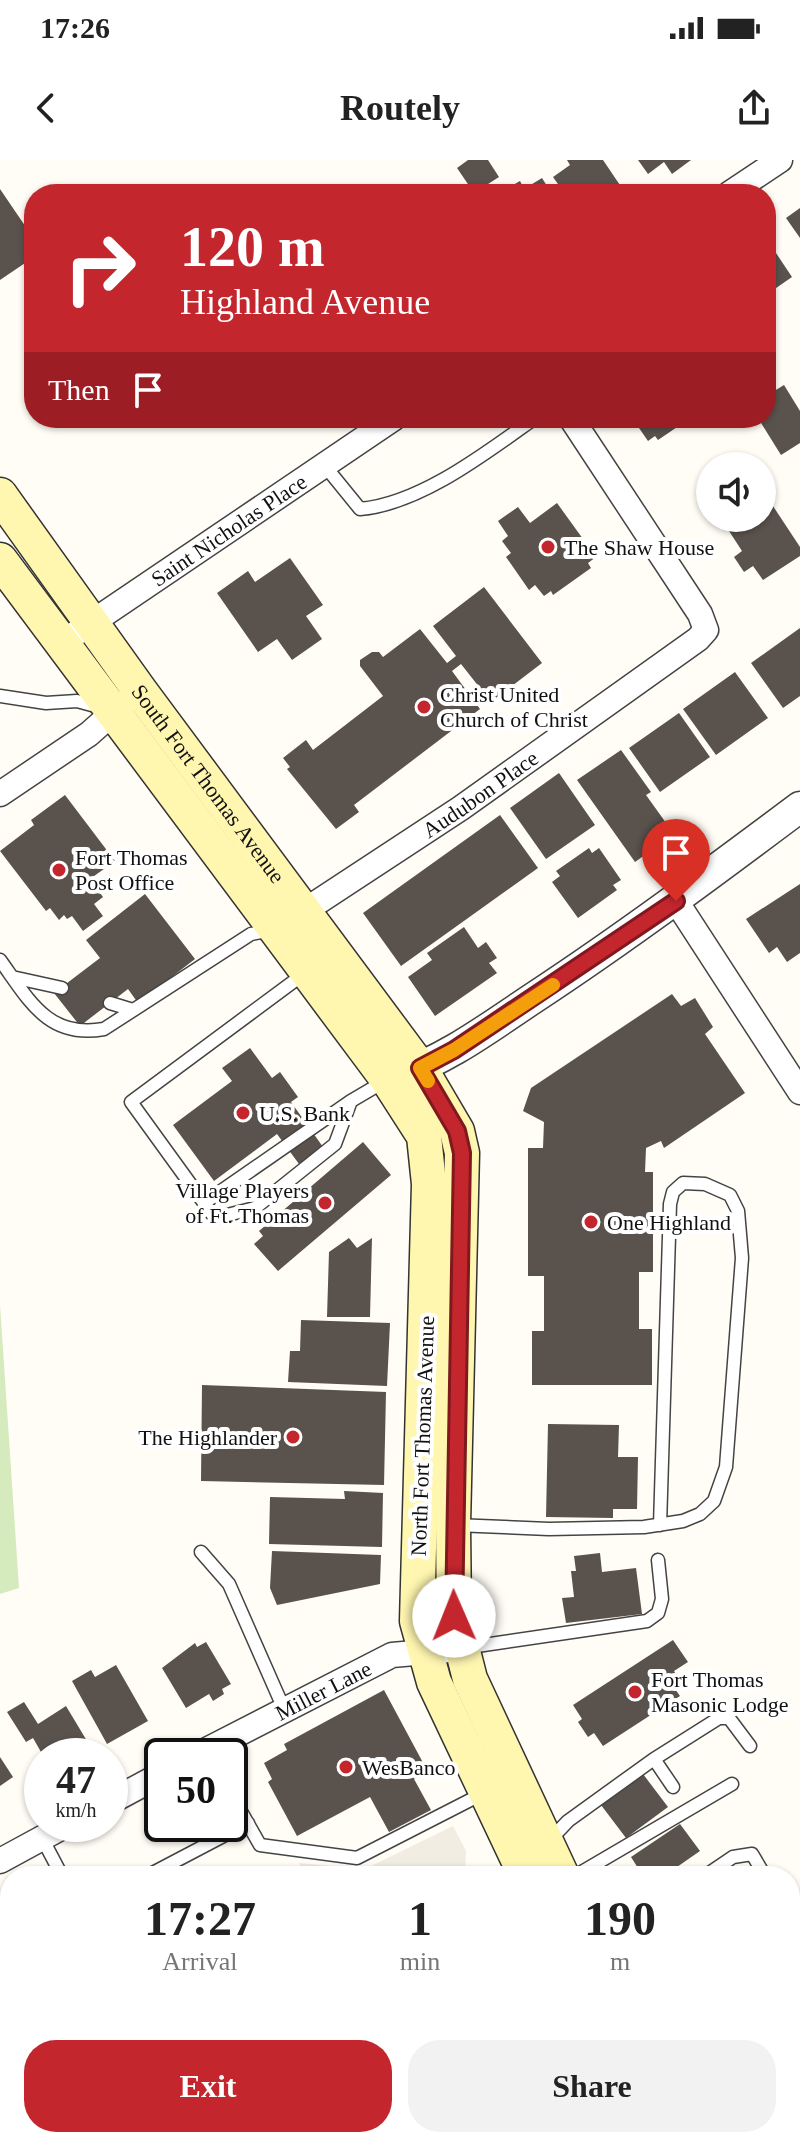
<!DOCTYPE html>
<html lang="en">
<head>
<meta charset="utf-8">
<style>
  body { margin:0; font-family:"Times New Roman",serif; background:#f2f2f2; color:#222; height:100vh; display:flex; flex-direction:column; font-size:30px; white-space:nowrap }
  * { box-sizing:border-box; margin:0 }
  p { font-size:26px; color:#767676 }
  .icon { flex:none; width:44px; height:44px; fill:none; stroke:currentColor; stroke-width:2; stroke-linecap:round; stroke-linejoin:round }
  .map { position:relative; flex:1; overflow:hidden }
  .details { position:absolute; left:0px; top:1706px; width:800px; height:282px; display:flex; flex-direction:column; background:#fff; border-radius:32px 32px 0 0; box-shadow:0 2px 6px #0004 }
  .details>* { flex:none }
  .guide { position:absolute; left:24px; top:24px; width:752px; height:244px; border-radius:32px; box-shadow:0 2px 6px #0004; background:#c4262e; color:#fff; overflow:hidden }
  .controls { position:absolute; left:696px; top:292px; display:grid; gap:16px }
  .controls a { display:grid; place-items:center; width:80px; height:80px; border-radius:50%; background:#fff; box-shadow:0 2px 6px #0004; font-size:40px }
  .speed { position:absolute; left:24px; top:1578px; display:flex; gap:16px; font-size:40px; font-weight:700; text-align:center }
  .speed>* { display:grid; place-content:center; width:104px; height:104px; border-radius:50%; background:#fff; box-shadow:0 2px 6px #0004; line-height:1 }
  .speed small { font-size:20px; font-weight:400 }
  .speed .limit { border:4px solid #111; border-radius:12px; background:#fff; color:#111 }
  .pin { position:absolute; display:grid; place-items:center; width:68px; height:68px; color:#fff; margin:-82px -34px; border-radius:50% 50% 50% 0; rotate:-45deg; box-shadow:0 0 8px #0007 }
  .pin .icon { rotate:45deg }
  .me { position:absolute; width:88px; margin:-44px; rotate:359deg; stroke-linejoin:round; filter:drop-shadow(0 0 6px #0008) }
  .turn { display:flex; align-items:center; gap:28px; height:168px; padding:0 24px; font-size:36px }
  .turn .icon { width:104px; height:104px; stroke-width:2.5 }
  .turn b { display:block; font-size:56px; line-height:68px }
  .then { display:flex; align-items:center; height:76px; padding:0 24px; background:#0003; gap:16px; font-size:30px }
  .eta { display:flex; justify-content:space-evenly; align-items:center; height:136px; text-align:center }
  .eta b { font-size:48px; font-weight:700; line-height:56px }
  .action { display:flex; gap:16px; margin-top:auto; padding:16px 24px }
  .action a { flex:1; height:92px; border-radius:32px; background:#c4262e; color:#fff; font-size:32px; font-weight:700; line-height:92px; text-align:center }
  .action a+a { background:#f2f2f2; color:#222 }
  .status { display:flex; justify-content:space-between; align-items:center; height:56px; padding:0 40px; background:#fff; direction:ltr }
  .status svg { height:22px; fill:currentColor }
  header { display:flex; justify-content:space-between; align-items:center; height:104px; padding:0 24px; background:#fff; font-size:36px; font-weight:700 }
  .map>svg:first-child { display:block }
  .green { fill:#d5ebbd }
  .plaza { fill:#f1ede2 }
  .building { fill:#5a524d }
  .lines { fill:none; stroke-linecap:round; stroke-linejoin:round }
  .service-casing { stroke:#444; stroke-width:15 }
  .minor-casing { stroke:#444; stroke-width:27 }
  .tertiary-casing { stroke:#444; stroke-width:33 }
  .secondary-casing { stroke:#333; stroke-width:37 }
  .service { stroke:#fff; stroke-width:12 }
  .minor { stroke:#fff; stroke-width:24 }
  .tertiary { stroke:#fff; stroke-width:30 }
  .secondary { stroke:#fff6b0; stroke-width:34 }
  .route-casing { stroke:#7f191e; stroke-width:20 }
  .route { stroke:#c4262e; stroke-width:14 }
  .slow { stroke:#f59e0b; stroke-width:14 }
  .poi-dot { fill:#c4262e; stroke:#fff; stroke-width:3 }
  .labels { text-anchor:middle; stroke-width:8; stroke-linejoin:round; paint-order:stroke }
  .street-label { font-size:22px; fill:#111; stroke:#fff }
  .poi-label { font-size:22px; fill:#111; stroke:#fff; text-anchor:start }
</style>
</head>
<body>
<div class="status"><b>17:26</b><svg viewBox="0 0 49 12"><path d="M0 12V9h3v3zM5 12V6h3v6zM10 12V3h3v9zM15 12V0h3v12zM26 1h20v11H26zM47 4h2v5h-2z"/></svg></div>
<header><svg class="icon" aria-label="back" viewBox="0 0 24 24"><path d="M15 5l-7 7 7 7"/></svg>Routely<svg class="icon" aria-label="share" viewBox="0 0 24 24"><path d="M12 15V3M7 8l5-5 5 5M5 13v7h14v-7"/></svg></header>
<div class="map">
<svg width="800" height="1987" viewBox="0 0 800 1987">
  <rect width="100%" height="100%" fill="#fffdf5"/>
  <!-- green -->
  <path class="green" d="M0,1145l19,283 -19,6z"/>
  <!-- plaza -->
  <path class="plaza" d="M453,1666l13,25 -1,25h-161l-5,-13 66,6z"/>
  <!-- building -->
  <path class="building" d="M468,0h20l11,17 -25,16 -17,-25z
    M567,0h36l23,34h-61l-12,-17 17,-12z
    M638,0h53l-19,14 -8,-12 -16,12z
    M542,18l10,16h-54l22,-13 4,8z
    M0,29l34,50v18l-34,23z
    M800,48v30l-14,-20z
    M766,78l26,39 -26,18z
    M784,225l16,26v32l-19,12 -23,-37h8v-22z
    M642,258h42l2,3 -28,19 -3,-4 -7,5 -9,-13 7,-4z
    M557,343l39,54 -8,6 3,5 -38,27 -2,-4 -7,5 -9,-11 -6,5 -23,-33 5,-4 -9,-12 6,-5 -10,-15 20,-14 12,16z
    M771,343l29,44v9l-37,24 -10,-14 -9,6 -10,-15 8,-6 -13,-20 19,-13h14v-9z
    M290,398l33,47 -17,11 16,23 -30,21 -15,-21 -19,13 -41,-59 31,-22 7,11z
    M484,427l58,76 -51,39 -30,-38 -9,7 28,38 -126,96 5,7 -23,17 -49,-60 3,-2 -7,-9 23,-18 7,10 70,-54 -23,-30v-6l12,-8h7l4,5 37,-28 27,34 9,-7 -23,-30z
    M800,468v68l-17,12 -32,-45z
    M735,512l33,46 -52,37 -33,-46z
    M679,553l31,44 -50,35 -31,-44z
    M621,590l30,42 -5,3 28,39 -39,28 -58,-82z
    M559,613l36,52 -49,34 -36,-51z
    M65,635l50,66 -25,18 13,18 -9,7 9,12 -20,15 -11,-15 -5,3 -3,-4 -5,5 -9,-12 -4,3 -46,-60 34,-26 -3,-5z
    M500,655l38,53 -137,98 -38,-53z
    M589,688l3,5 7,-5 22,32 -8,5 4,5 -39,28 -26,-36 8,-6 -4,-5z
    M800,724v69l-13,9 -10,-15 -8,6 -23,-34z
    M145,734l50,65 -57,44 -10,-14 -48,37 -26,-33 46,-35 -14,-18z
    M464,767l14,21 8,-6 11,16 -8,5 8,10 -62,43 -27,-39 24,-17 -5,-7z
    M672,834l9,12 14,-8 18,29 -8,7 40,59 -81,55 -3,-7 -15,7 -1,24h8v100h-14v57h13v56h-120v-54h12v-55h-16v-128h15l1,-26 -21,-11 8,-23z
    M250,888l22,30 8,-6 18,25 -7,5 32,45 -24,17 -22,-30 -63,47 -41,-56 59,-44 -10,-13z
    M363,982l28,33 -113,96 -24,-27 9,-8 -4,-5z
    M349,1078l8,10 15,-10 -2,79h-43l2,-65z
    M301,1160l89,3 -3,63 -99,-4 2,-31h10z
    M202,1225l184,7 -2,93 -183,-4z
    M548,1264l71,1 -1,32h20l-1,52h-24v9l-67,-1z
    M344,1331l39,2 -1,54 -113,-3 1,-47 75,2z
    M272,1391l109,4 -1,29 -103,21 -7,-17z
    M600,1393l2,19 34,-4 6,46 -76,9 -4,-25 12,-1 -3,-26h5l-2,-15z
    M673,1480l15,22 -14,9 8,13 -7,5 5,7 -77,50 -9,-13 -6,4 -10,-15 4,-3 -9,-14z
    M206,1482l25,42 -9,5 2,5 -11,7 -4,-7 -23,14 -24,-40 33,-25 2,4z
    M116,1505l32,56 -41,23 -35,-63 19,-11 4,7z
    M384,1530l44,82 -14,7 17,31 -42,22 -19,-35 -73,39 -29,-54 4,-3 -8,-16 23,-13 -3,-6z
    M24,1542l14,22 28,-18 30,50h-39l-7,-11 -9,7 -8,-14 -7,4 -19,-30z
    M0,1597l13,20 -13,9z
    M643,1614l25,33 -42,31 -25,-33z
    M680,1664l20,27 -36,25h-21l-12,-19z
    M797,1828l3,51 -10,7v-54z
    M192,1978h44l5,9h-50l-3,-6z
    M253,1978h47l4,9h-46z
    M544,1978h72l5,9h-93z"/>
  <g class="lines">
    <!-- service casing -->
    <g class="service-casing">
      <path id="service" d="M325,306l35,43c60,-5 126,-56 175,-91
        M0,536l46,7 31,-2 22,6
        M0,800c29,40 48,79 104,69l147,-95 21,-4
        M305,813l-174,129 84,116 40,-10 80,-64 16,-43 34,-20
        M12,817l50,11
        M110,843l23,7
        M204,1043l147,-102
        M455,1365l94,4 95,-2 39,-6 17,-7 14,-13 12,-34 16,-209 -4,-47 -8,-16 -25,-11 -22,-1 -10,9 -3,12 -10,321
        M201,1392l28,32 55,125
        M463,1488l184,-27 11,-8 4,-14 -4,-39
        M654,1599l65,-41h10l21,28
        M230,1632l30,53 97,13 127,-65
        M42,1678l20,38
        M550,1680l18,-19 86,-62 19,28
        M147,1716l101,-53
        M575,1716l157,-92
        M705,1716l28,-19 19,-3 13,22
        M790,1757l10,13
        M790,1817l10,-6
        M469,1978l5,9"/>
    </g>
    <!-- minor casing -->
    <g class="minor-casing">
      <g id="minor">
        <path d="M729,34l51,-34"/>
        <path id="s1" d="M63,482l331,-224"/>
        <path d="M0,634l89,-60 36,-32"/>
        <path d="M676,741l124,191"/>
        <path id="s2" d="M292,759l169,-111 237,-169 8,-9 -6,-16 -129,-196"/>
        <path id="s3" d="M195,1596l197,-101 68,-6"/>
        <path d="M110,1642l52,-28"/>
        <path d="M0,1701l68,-37"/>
        <path d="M0,1970l10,17"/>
        <path d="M31,1987l17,-9"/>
      </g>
    </g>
    <!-- tertiary casing -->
    <g class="tertiary-casing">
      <path id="tertiary" d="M397,916c51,-17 94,-50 138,-79 91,-60 178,-125 265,-190"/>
    </g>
    <!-- secondary casing -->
    <g class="secondary-casing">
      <g id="secondary">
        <path id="s4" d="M0,335l140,196 280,377 37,63 5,22 -9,372 1,91 16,63 92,197"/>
        <path d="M0,400l388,520 36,56 5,48 -12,437 17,61 92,194"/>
        <path d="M674,1978l10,9"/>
        <path d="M721,1978l11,9"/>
      </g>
    </g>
    <!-- service -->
    <use href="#service" class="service"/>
    <!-- minor -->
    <use href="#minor" class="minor"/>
    <!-- tertiary -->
    <use href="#tertiary" class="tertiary"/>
    <!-- secondary -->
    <use href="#secondary" class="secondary"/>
  </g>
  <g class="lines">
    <!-- route casing -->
    <g class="route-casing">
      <path id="route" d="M454,1456l8,-463 -5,-22 -37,-63 34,-18 222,-149"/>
    </g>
    <!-- route -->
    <use href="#route" class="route"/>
    <!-- slow -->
    <path class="slow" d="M428,921l-8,-13 34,-18 99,-65"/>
  </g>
  <!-- markers -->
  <g class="poi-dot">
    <circle cx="548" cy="387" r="8"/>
    <circle cx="424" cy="547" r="8"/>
    <circle cx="59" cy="710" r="8"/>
    <circle cx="243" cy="953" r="8"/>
    <circle cx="325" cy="1043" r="8"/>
    <circle cx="591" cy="1062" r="8"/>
    <circle cx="293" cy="1277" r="8"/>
    <circle cx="635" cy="1532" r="8"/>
    <circle cx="346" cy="1607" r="8"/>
  </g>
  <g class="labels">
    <!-- street labels -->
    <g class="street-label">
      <text dy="8" stroke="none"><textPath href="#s1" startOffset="200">Saint Nicholas Place</textPath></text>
      <text dy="8" stroke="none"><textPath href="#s4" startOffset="356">South Fort Thomas Avenue</textPath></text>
      <text dy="8" stroke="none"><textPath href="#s2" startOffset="226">Audubon Place</textPath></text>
      <text transform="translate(422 1276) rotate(-88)" y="8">North Fort Thomas Avenue</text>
      <text dy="8" stroke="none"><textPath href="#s3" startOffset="144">Miller Lane</textPath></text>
    </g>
    <!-- poi labels -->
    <g class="poi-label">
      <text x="564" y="395">The Shaw House</text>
      <text x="440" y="542">Christ United<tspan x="440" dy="25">Church of Christ</tspan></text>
      <text x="75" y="705">Fort Thomas<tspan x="75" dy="25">Post Office</tspan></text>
      <text x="259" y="961">U.S. Bank</text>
      <text x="309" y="1038" text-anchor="end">Village Players<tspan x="309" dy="25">of Ft. Thomas</tspan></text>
      <text x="607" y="1070">One Highland</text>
      <text x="277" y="1285" text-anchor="end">The Highlander</text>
      <text x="651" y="1527">Fort Thomas<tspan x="651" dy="25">Masonic Lodge</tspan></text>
      <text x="362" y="1615">WesBanco</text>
    </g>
  </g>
</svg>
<div class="controls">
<a><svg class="icon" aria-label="sound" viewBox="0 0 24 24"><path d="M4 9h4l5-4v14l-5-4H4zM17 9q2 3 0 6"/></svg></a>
</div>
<div class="speed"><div>47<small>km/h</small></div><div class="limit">50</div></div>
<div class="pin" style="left:676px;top:741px;background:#d93025"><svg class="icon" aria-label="arrive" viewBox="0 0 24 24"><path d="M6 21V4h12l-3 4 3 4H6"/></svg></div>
<svg class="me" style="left:454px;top:1456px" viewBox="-20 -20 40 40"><circle r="19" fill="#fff"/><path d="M0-13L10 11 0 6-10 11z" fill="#c4262e"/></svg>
<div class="guide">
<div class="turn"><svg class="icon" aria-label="right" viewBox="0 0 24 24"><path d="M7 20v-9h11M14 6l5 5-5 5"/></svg><div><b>120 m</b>Highland Avenue</div></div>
<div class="then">Then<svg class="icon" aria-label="arrive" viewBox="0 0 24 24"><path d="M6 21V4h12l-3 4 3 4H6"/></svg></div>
</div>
<section class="details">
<div class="eta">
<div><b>17:27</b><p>Arrival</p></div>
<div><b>1</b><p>min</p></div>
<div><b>190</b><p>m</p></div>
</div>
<div class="action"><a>Exit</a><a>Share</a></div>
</section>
</div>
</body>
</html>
